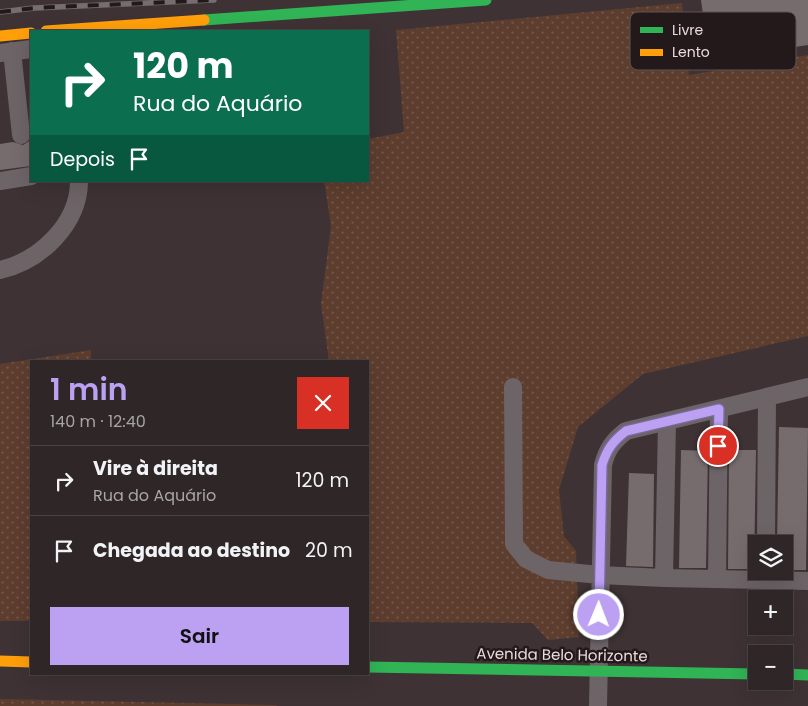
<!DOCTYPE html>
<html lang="pt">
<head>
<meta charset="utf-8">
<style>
  body { margin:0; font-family:Poppins,sans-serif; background:#3a3233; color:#f1f3f6; height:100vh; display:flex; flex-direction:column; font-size:19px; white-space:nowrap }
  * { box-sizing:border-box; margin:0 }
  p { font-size:16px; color:#a7a5a7 }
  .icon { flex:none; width:28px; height:28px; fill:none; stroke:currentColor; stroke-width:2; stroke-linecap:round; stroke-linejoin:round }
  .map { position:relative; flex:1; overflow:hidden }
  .side { position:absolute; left:30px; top:360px; width:339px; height:315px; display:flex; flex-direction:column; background:#2e2627; border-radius:0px; box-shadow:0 5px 20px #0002,0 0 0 1px #494344 }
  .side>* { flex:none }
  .guide { position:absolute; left:30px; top:30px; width:339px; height:152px; border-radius:0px; box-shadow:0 5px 20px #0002,0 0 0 1px #494344; background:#0b6e4f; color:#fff; overflow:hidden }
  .tools { position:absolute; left:748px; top:535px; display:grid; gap:10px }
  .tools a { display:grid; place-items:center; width:45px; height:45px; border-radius:0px; background:#2e2627; box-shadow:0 5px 20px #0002,0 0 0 1px #494344; font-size:25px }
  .pin { position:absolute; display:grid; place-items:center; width:42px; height:42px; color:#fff; margin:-21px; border:2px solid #fff; border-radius:50%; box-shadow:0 1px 5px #0007 }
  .me { position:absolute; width:55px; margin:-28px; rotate:1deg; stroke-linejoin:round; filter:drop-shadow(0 0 4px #0008) }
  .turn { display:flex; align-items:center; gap:18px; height:105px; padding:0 20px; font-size:22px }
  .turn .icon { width:65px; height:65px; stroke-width:2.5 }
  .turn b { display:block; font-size:35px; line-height:42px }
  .then { display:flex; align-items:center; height:48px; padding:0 20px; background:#0003; gap:10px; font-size:19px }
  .round { display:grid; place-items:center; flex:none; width:52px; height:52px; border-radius:0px; background:#3a3233 }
  .overview { display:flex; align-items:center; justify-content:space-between; height:85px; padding:0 20px }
  h1 { font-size:30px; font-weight:600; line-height:38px; color:#bca0f2 }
  .cta { display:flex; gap:10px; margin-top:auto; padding:10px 20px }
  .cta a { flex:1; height:58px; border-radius:0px; background:#bca0f2; color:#111; font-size:20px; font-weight:600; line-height:58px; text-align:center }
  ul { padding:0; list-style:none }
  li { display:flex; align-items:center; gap:15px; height:70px; padding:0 20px; border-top:1px solid #494344 }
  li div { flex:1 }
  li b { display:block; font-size:19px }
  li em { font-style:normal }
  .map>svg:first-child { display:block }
  .grass { fill:url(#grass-dots) }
  .building { fill:#776c6d }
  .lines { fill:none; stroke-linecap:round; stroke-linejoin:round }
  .street { stroke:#6d6468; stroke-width:18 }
  .fast { stroke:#30b455; stroke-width:11 }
  .slow { stroke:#ff9f0a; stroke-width:11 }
  .rail-casing { stroke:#756d70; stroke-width:5.5 }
  .rail { stroke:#23181a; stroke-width:4; stroke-dasharray:11; stroke-linecap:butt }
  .route-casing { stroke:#7a689d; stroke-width:12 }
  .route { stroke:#bca0f2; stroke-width:9 }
  .labels { text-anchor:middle; stroke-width:5; stroke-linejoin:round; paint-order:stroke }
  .street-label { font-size:15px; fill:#ebdbde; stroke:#23181a }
  .key { fill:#23181a; stroke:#5f5255; stroke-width:1 }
  .key-label { font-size:14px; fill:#ebdbde }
</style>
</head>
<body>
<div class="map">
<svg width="808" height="706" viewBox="0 0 808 706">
  <defs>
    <pattern id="grass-dots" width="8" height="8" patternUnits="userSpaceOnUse" patternTransform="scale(1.25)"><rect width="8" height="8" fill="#5d3d2e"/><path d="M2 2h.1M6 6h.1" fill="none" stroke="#74584c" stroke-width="1.8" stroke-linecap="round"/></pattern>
  </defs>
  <rect width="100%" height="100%" fill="#3e3234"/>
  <!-- grass -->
  <path class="grass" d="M682,3l7,72 119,-20v281l-165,38 -65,53 -19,63 5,46 12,15 3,86 -31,3 -16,-17 -164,-1v-261h-39l-8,-57 10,-78 -7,-45h44v-42l36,-7 -8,-102z
    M91,350v11h-60v260h-31v-257z
    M0,699l277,6v1h-277z"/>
  <!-- building -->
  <path class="building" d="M701,0h107v45l-99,15z
    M31,140v26l-31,4v-26l13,-2 10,3z
    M779,427l29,1 -2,142h-22v-26h-7z
    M681,450l27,1 -2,117h-27z
    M729,450h27l-2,119h-26z
    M629,473l25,1 -1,93 -27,-1z"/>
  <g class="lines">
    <!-- street -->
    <path class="street" d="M12,51l9,84
      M0,53l31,-4
      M0,181l31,-5
      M0,270c40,-9 79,-46 79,-89
      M513,387l1,157 12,15 22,11 52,5 64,3 144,3
      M766,544l1,-147
      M664,578l3,-157
      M717,579l2,-170
      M598,706l5,-241c4,-16 10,-24 23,-34l182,-44"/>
    <!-- fast -->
    <path class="fast" d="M204,20l282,-20
      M368,667l388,7
      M784,674l24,1"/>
    <!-- slow -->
    <path class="slow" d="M46,31l158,-11
      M0,36l31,-3
      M0,661l31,1"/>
    <!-- rail casing -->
    <g class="rail-casing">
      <path id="rail" d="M0,12l34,-4 180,-8"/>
    </g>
    <!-- rail -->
    <use href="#rail" class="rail"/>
  </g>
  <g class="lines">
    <!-- route casing -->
    <g class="route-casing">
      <path id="route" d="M599,615l3,-150c5,-16 11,-24 24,-34l93,-22 -1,37"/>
    </g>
    <!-- route -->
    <use href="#route" class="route"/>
  </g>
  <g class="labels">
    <!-- street labels -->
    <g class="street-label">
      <text transform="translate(562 655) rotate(1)" y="5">Avenida Belo Horizonte</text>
    </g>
  </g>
  <!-- legend -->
  <rect x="630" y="12" width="166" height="58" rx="8" class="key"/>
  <rect x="640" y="27" width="23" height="6" fill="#30b455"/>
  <rect x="640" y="49" width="23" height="7" fill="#ff9f0a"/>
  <g class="key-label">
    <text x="672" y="35">Livre</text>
    <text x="672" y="57">Lento</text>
  </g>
</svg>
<div class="tools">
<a><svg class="icon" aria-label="layers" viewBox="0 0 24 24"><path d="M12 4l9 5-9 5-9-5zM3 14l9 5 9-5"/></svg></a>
<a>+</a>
<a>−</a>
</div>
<div class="pin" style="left:718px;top:446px;background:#d93025"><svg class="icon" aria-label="arrive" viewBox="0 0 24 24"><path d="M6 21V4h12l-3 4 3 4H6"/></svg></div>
<svg class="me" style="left:599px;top:615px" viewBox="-20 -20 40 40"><circle r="17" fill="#bca0f2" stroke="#fff" stroke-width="3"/><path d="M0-11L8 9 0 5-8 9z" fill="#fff"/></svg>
<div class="guide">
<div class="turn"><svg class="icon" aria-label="right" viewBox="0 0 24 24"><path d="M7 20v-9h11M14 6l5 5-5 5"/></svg><div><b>120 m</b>Rua do Aquário</div></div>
<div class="then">Depois<svg class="icon" aria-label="arrive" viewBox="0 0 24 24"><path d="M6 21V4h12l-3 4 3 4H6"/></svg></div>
</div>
<section class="side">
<div class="overview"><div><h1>1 min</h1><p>140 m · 12:40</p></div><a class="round" style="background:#d93025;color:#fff"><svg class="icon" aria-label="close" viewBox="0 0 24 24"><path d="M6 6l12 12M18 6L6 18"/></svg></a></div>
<ul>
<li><svg class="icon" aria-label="right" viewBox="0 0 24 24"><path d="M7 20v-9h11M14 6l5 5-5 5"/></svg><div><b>Vire à direita</b><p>Rua do Aquário</p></div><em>120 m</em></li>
<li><svg class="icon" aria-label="arrive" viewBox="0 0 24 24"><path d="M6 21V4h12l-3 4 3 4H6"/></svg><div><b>Chegada ao destino</b></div><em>20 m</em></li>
</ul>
<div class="cta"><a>Sair</a></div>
</section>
</div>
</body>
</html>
